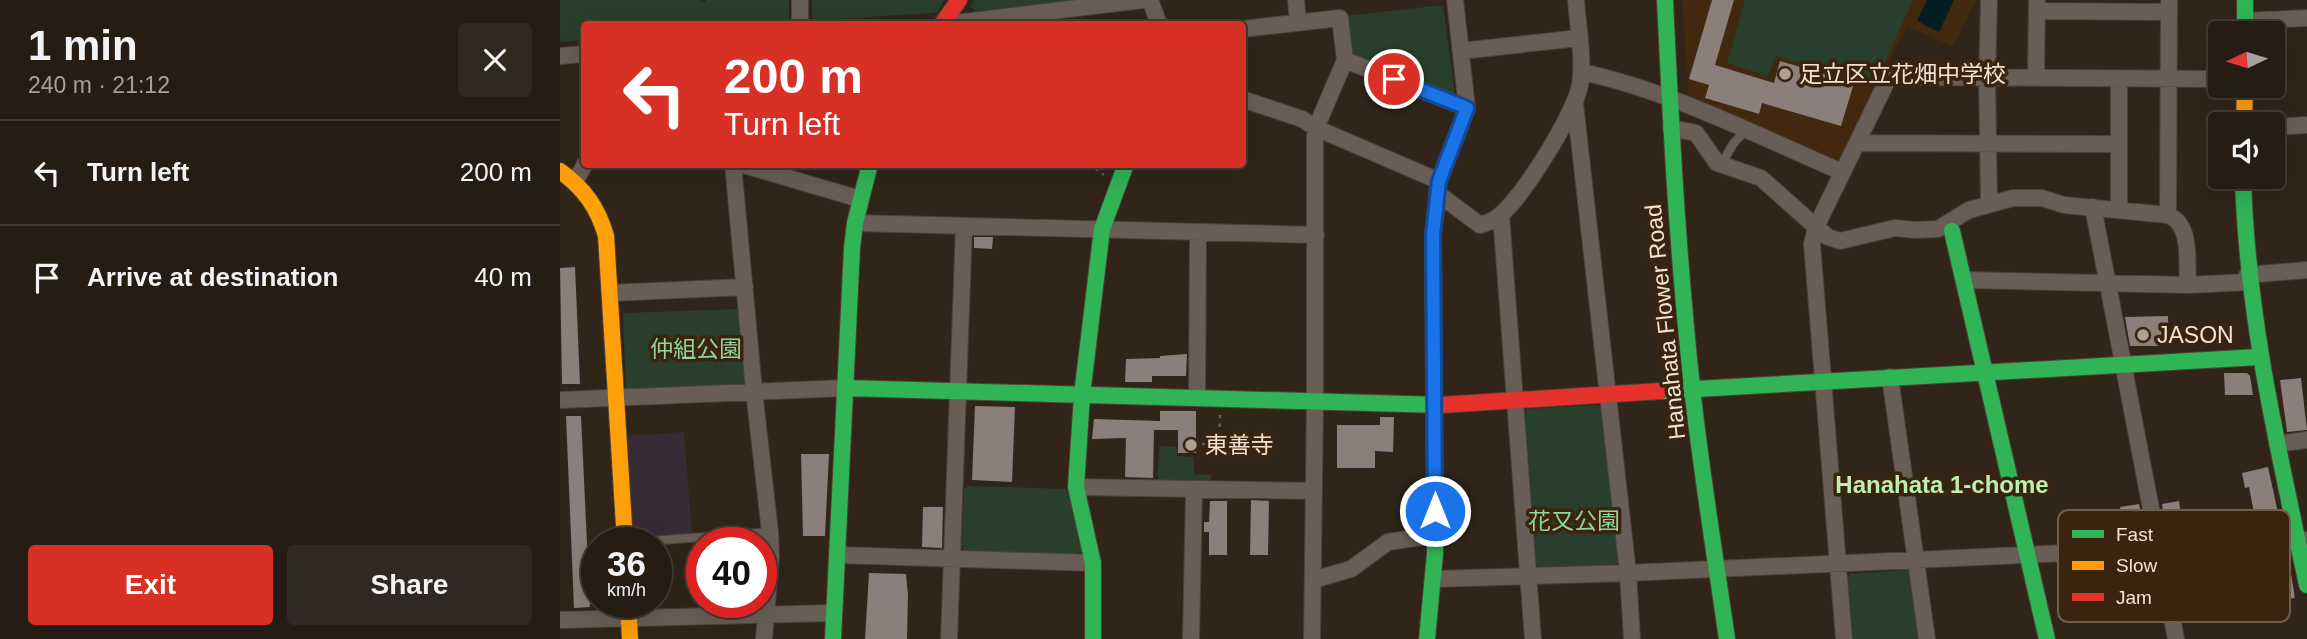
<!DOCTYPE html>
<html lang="en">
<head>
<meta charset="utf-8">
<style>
  body { margin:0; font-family:Helvetica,"Noto Sans JP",sans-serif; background:#312921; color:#f1f3f6; height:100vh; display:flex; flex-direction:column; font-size:26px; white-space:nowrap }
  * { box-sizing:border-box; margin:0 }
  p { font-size:23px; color:#a3a1a0 }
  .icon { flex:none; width:38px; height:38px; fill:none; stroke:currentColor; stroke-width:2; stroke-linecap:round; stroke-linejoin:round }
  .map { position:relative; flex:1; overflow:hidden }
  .side { display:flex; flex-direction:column; background:#251c13; width:560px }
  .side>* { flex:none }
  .top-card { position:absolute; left:21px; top:21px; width:665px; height:147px; border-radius:7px; box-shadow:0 7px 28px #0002,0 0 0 2px #423a33; background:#d93025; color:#fff; overflow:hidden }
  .needle { width:46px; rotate:266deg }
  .buttons { position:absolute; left:1648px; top:21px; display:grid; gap:14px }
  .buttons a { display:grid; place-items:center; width:77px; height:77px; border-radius:7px; background:#251c13; box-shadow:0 7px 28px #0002,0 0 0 2px #423a33; font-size:35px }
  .speed { position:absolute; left:21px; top:527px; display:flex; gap:14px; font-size:35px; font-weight:700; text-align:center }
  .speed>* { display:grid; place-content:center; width:91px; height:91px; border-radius:50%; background:#251c13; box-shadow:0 7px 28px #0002,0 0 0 2px #423a33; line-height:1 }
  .speed small { font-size:18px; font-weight:400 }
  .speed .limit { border:10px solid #d22; background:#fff; color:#111 }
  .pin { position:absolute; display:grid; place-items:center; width:60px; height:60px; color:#fff; margin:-30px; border:4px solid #fff; border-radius:50%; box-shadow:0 2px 7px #0007 }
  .me { position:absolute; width:77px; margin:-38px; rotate:0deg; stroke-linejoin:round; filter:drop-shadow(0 0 5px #0008) }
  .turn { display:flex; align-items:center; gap:24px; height:147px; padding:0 28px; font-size:32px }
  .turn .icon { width:91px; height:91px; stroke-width:2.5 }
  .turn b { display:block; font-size:49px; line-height:60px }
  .round { display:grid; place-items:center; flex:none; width:74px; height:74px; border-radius:7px; background:#312921 }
  .headline { display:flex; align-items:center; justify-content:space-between; height:119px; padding:0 28px }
  h1 { font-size:42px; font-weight:600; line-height:52px }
  .button { display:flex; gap:14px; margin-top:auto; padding:14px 28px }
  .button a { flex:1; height:80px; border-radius:7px; background:#d93025; color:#fff; font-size:28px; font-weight:600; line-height:80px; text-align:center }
  .button a+a { background:#312921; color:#f1f3f6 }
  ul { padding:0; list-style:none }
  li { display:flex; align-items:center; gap:21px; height:105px; padding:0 28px; border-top:2px solid #423a33 }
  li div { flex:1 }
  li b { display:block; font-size:26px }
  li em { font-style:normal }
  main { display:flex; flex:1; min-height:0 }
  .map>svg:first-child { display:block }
  .built { fill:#41280e }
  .industrial { fill:#392b36 }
  .green { fill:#293f2b }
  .water { fill:#041e24 }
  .building { fill:#8b7e7b }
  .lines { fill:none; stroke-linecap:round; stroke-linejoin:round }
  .lane-casing { stroke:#4c4138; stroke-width:10 }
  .street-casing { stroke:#4c4138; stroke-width:18 }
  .fast-casing { stroke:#4c4138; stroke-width:18 }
  .slow-casing { stroke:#4c4138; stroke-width:18 }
  .jam-casing { stroke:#4c4138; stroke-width:18 }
  .path { stroke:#675d55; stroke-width:2.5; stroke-dasharray:3.5 5; stroke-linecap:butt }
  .lane { stroke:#685e55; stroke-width:8 }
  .street { stroke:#685e55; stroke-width:16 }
  .fast { stroke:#30b455; stroke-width:16 }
  .slow { stroke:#ff9f0a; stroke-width:16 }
  .jam { stroke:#e5322d; stroke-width:16 }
  .route-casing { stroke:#114b97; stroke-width:18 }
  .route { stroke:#1a73e8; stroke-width:12 }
  .poi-dot { fill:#aea094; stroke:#3b240f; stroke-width:2.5 }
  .labels { text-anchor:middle; stroke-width:7; stroke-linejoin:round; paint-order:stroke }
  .poi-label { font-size:23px; fill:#f2e3d6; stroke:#3b240f; text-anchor:start }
  .street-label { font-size:23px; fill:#f2e3d6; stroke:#3b240f }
  .park-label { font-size:23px; fill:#91d5a1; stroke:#3b240f }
  .neighbourhood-label { font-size:24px; font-weight:bold; fill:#bdefaf; stroke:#3b240f }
  .key { fill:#3b240f; stroke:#725d4b; stroke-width:2 }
  .key-label { font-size:19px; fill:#f2e3d6 }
</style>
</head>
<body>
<main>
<section class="side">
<div class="headline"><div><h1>1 min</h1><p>240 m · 21:12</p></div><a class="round"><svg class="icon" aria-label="close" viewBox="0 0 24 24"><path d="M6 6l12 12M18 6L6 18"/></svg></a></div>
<ul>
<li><svg class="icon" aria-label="left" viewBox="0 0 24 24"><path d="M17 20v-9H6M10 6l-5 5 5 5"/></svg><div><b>Turn left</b></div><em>200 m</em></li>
<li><svg class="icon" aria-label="arrive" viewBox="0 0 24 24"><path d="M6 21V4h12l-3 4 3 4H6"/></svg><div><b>Arrive at destination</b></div><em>40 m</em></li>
</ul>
<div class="button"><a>Exit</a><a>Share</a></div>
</section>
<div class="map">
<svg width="1747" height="639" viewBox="0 0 1747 639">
  <rect width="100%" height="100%" fill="#312519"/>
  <!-- built -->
  <path class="built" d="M1122,0h294l-23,47 -46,-21 -67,135 -6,2 -145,-63z"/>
  <!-- industrial -->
  <path class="industrial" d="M124,432l8,102 -60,5 -6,-103z"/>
  <!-- green -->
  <path class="green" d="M0,0h139l5,3 2,-3h83v17l-5,6 -14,1h-186v16l-24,2z
    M252,0h132l-6,11 -5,2 -115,7 -6,-3z
    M414,0h110l-108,11 -6,-4z
    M1185,0h168l-38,85 -99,-29 -8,20 -41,-13z
    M883,5l12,90 -102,-38 -7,-41z
    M181,309l7,72 -5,5 -117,5 -3,-78z
    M1038,405l3,2 19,154 -3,3 -78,5 -3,-5 -11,-151 2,-4z
    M599,446l18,1v9l17,1v17l17,1 -1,8 -52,-2z
    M409,486l98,3 15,61 -5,5 -112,-4 -4,-5 3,-57z
    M1347,570l3,3 9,66h-66l-5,-61 2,-4z"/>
  <!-- water -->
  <path class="water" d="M1367,0h27l-15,32 -22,-11z"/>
  <!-- building -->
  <path class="building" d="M1152,0h22l-19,65 59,18 6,-22 74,22 -13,43 -79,-23 -3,11 -54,-16 4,-13 -20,-6z
    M414,237h19l-1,12 -18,-1z
    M15,267l5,117h-18l-2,-116z
    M1608,316l1,30h-39l-5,-29z
    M627,354l-1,22h-34v6h-27l1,-23 34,-1v-2z
    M1664,373h23l3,3 3,19h-28z
    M1741,378l6,52 -20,2 -7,-52z
    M415,406l40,1 -3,75 -40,-2z
    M600,411h36v42h-18v-23h-24l-1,48 -28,-1 1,-39 -34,1 2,-20 66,2z
    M6,416h15l9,191 -16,1z
    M820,417h14l-1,35 -18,-1v17h-38v-43h43z
    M241,454h28l-4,82h-22z
    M1708,467l14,64 -26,3 -4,-15 3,-1 -6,-31 -4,1 -3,-15z
    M691,500l18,1 -1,54h-18z
    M650,501h17v54h-18v-23h-5v-10h5z
    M1619,501l5,36 -17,1 -5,-34z
    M1579,504l3,13 -20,3 -2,-13z
    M363,507h20l-1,41 -20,-1z
    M1718,554l3,1 4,20 6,-1 4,24 -20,3 -3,-28 -21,4 -2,-14 8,-1 -2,-7z
    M309,573l37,1 2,21 -1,44h-42z"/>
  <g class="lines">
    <!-- lane casing -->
    <g class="lane-casing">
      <path id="lane" d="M1161,165l12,-21 12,-13
        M75,542l135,-10"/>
    </g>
    <!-- street casing -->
    <g class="street-casing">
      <path id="street" d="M240,0v24
        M590,0l9,24
        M736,0l2,23
        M1477,11l132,1
        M1685,21l62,-3
        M387,24l196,-24
        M682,29l98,-11 5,42 -29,68 -1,8v265l-3,238
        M901,51l118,-13
        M0,56l24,-2
        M785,60l122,48
        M1022,72c89,19 176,64 260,100
        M1476,78l1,-78
        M1559,79v131
        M682,99l60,20 14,9 123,53
        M1015,104l53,469 4,66
        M1713,127l34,-2
        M1111,128l25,5 21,30 44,15 55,49 12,10 12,4 55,-13 21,2 22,-1 31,-19 44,-12h29l22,7 104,10c25,10 18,48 20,70
        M1297,143l262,1
        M173,164l21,227 16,141 1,25 -7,82
        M180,164l120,35
        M15,182l10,-18
        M877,193l43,32c7,-2 13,-4 19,-9 23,-17 76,-103 81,-131 4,-27 -2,-57 -4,-85
        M1429,203l-2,-125 2,-78
        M1533,207l83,432
        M941,215l32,424
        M1608,215l1,-215
        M295,223l461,12
        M873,234l6,-53 28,-73 -12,-108
        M1687,275l60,-5
        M1404,280l224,5 60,-3
        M50,293l135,-6
        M1330,377l37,262
        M637,398l1,-166
        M0,400l285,-12
        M1717,444l30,-4
        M516,487l238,4
        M278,555l255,8
        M873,579l195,-6 659,-30 20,-3
        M753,580l38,-11 37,-27 47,-7
        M0,620l274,-7
        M389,639l15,-413
        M631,639l3,-149
        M1284,639l-32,-395 4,-17 73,-150 332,2"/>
    </g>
    <!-- fast casing -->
    <g class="fast-casing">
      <path id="fast" d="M1105,0c6,129 13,258 27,387 9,84 23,168 35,252
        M1685,0v33
        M1683,177c4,142 35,270 64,408
        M1392,231l95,408
        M285,388l596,17
        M1101,391l598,-34
        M273,639l19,-391 3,-25 15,-59
        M533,639v-76l-17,-76 6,-92 20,-166 24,-65
        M867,639l8,-85 -2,-320"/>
    </g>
    <!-- slow casing -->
    <g class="slow-casing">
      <path id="slow" d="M1684,124l1,-38
        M0,171c24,17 38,37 46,65l19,306
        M68,602l2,37"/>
    </g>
    <!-- jam casing -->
    <g class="jam-casing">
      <path id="jam" d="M382,24l17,-24
        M881,405l220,-14"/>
    </g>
    <!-- path -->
    <path class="path" d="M528,164l16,11
      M642,444h17l1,-29"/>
    <!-- lane -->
    <use href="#lane" class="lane"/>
    <!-- street -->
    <use href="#street" class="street"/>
    <!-- fast -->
    <use href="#fast" class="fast"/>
    <!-- slow -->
    <use href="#slow" class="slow"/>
    <!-- jam -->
    <use href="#jam" class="jam"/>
  </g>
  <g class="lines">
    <!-- route casing -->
    <g class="route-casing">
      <path id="route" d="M834,79l73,29 -28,73 -6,53 2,277"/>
    </g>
    <!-- route -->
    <use href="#route" class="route"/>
  </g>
  <!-- markers -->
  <g class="poi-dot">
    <circle cx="1225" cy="74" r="7"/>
    <circle cx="1583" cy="335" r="7"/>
    <circle cx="631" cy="445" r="7"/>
  </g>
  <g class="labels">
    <!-- poi labels -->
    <g class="poi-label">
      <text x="1239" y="82">足立区立花畑中学校</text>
      <text x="1597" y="343">JASON</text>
      <text x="645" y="453">東善寺</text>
    </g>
    <!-- street labels -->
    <g class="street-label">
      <text transform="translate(1105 322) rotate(-96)" y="8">Hanahata Flower Road</text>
    </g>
    <!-- park labels -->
    <g class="park-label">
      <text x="136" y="357">仲組公園</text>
      <text x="1014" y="529">花又公園</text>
    </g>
    <!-- neighbourhood labels -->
    <g class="neighbourhood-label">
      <text x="1382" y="493">Hanahata 1-chome</text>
    </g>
  </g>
  <!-- legend -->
  <rect x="1498" y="510" width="232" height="112" rx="10" class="key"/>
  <rect x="1512" y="530" width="32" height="8" fill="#30b455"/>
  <rect x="1512" y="561" width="32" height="9" fill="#ff9f0a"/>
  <rect x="1512" y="593" width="32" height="8" fill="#e5322d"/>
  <g class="key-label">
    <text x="1556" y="541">Fast</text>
    <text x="1556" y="572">Slow</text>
    <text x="1556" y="604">Jam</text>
  </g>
</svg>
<div class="buttons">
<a><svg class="needle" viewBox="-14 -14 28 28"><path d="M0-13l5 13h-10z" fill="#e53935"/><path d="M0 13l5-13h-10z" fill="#a3a1a0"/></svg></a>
<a><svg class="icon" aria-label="sound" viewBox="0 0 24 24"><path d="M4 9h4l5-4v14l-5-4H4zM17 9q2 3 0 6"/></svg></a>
</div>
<div class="speed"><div>36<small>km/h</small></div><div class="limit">40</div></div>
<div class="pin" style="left:834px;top:79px;background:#d93025"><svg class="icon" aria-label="arrive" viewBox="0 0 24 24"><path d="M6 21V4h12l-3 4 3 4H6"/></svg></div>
<svg class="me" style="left:875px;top:511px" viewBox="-20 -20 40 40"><circle r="17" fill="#1a73e8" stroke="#fff" stroke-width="3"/><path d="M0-11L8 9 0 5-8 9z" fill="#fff"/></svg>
<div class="top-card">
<div class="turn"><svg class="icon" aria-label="left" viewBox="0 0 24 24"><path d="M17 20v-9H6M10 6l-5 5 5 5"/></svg><div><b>200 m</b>Turn left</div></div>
</div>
</div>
</main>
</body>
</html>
